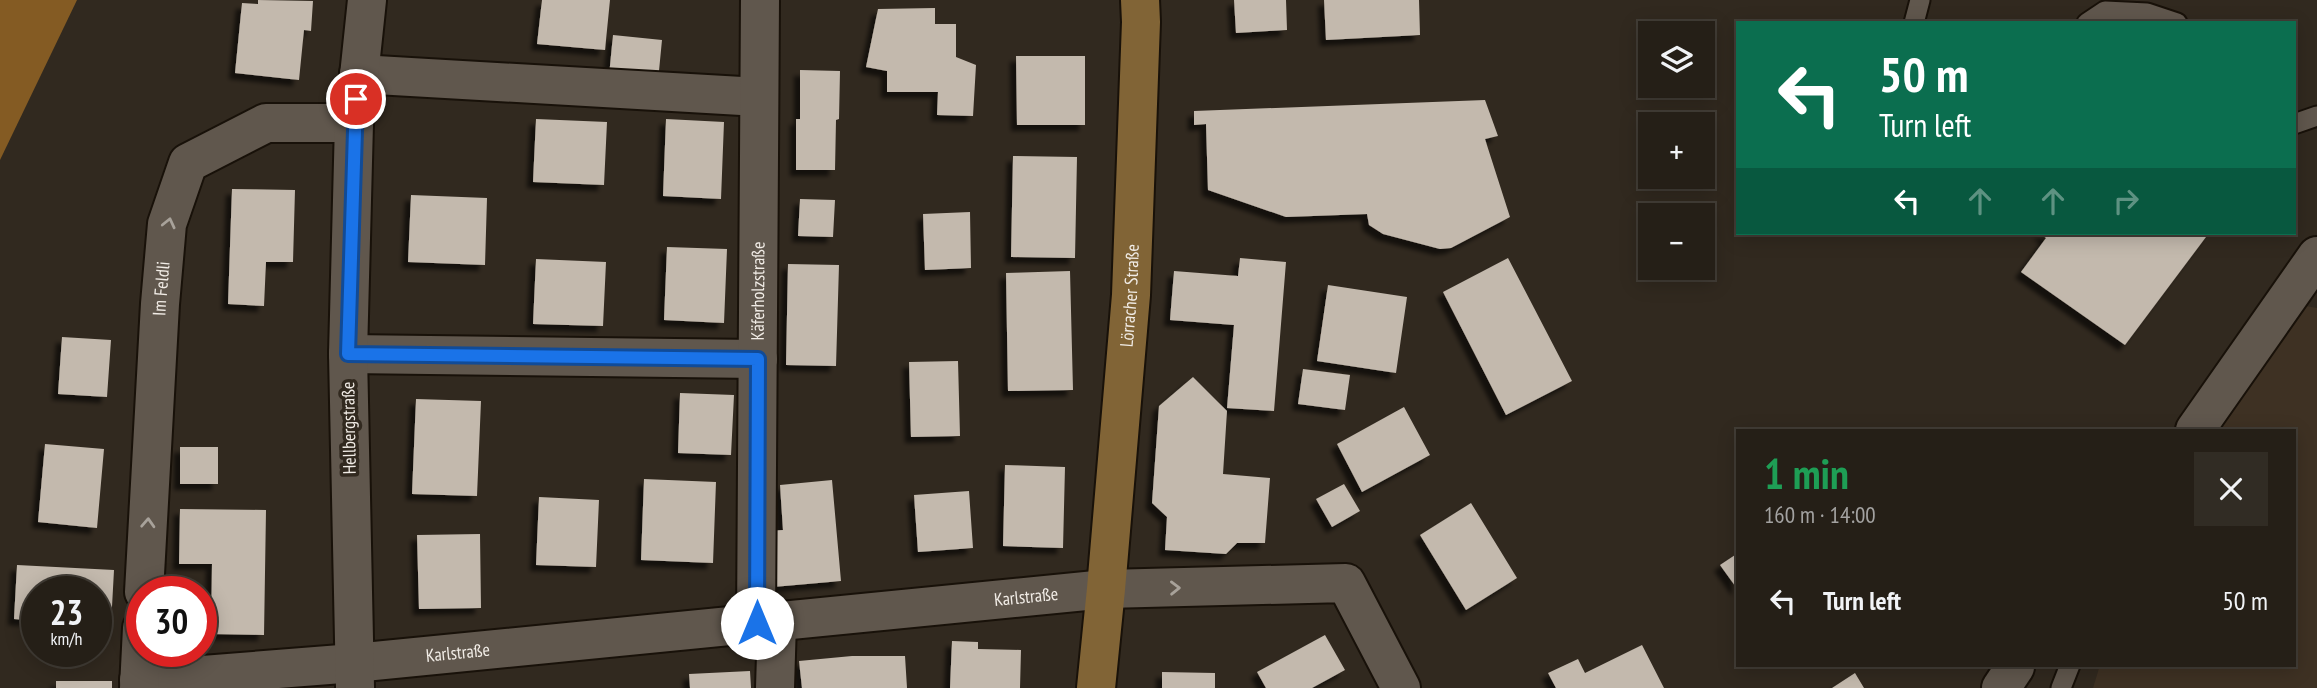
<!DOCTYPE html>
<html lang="en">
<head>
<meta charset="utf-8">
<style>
  body { margin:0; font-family:"PT Sans Narrow",sans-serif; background:#312c24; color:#f1f3f6; height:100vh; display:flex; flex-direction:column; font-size:26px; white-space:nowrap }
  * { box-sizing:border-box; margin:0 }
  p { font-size:23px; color:#a3a2a1 }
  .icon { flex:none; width:38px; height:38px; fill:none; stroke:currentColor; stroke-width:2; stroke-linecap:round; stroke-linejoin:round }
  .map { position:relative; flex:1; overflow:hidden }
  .side { position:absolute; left:1736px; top:429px; width:560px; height:238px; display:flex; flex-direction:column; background:#251f17; border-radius:0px; box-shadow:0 4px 18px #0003,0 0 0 2px #423d36 }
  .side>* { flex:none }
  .hud { position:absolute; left:1736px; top:21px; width:560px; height:214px; border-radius:0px; box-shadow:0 4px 18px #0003,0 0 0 2px #423d36; background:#0b6e4f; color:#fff; overflow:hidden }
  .buttons { position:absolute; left:1638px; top:21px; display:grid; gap:14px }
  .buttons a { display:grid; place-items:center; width:77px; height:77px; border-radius:0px; background:#251f17; box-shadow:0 4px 18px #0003,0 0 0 2px #423d36; font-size:35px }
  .speed { position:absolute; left:21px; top:576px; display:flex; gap:14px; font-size:35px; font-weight:700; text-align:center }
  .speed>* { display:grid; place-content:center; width:91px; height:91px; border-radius:50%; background:#251f17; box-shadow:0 4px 18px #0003,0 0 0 2px #423d36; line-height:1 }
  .speed small { font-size:18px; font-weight:400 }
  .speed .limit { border:10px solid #d22; background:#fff; color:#111 }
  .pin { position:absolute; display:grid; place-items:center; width:60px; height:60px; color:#fff; margin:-30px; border:4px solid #fff; border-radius:50%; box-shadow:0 2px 7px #0007 }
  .me { position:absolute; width:77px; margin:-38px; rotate:0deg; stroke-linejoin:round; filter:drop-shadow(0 0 5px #0008) }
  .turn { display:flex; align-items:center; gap:24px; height:147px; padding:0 28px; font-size:32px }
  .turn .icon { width:91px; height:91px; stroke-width:2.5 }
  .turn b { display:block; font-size:49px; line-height:60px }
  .lanes { display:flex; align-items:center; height:66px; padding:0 28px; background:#0003; justify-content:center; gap:35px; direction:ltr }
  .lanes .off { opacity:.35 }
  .round { display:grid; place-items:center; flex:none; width:74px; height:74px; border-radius:0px; background:#312c24 }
  .summary { display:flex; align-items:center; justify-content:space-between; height:119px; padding:0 28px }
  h1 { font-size:42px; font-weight:800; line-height:52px; color:#1e9e55 }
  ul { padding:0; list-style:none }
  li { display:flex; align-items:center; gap:21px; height:105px; padding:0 28px }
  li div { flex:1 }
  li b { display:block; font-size:26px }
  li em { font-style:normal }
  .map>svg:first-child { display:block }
  .built { fill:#3e3123 }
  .forest { fill:#845b23 }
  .building { fill:#c3b9ad; filter:url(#shadow) }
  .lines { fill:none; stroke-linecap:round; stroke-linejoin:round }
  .service-casing { stroke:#181109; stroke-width:23 }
  .minor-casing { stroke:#181109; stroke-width:42 }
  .secondary-casing { stroke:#181109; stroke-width:42 }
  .service { stroke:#60574d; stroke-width:19 }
  .minor { stroke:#60574d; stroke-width:38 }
  .secondary { stroke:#816436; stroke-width:38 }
  .oneway { stroke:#a8a29a }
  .route-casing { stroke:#114b97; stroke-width:18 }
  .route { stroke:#1a73e8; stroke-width:12 }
  .labels { text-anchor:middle; stroke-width:7; stroke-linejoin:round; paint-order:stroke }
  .street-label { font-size:18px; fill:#f1ece6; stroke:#31291f }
</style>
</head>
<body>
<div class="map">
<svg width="2317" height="688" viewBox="0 0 2317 688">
  <defs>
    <filter id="shadow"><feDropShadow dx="-6" dy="6" stdDeviation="2" flood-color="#0009"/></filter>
  </defs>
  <rect width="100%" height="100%" fill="#31291f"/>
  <!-- built -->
  <path class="built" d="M2300,305l17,3v380h-224l7,-23h194v-235h-83z"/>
  <!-- forest -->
  <path class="forest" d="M0,0h77l-77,160z"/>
  <!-- building -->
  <path class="building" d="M258,0l55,1 -2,30 -7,-1 -5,50 -64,-7 7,-70 16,1z
    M542,0h68l-5,50 -68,-6z
    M1234,0h52l1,30 -51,3z
    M1324,0h95l1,35 -94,5z
    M935,8v16h21v33l20,8 -3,51 -36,-1 1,-23h-51v-21l-21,-4 12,-58z
    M613,35l49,5 -4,41 -49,-5z
    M1016,56h69v69h-68z
    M800,70l40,1 -1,48 -3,1 -1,50h-39v-51h4z
    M1485,100l13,36 -13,3 25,78 -59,31 -11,1 -57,-15 -14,-9 -2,-11 -81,3 -78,-27 -2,-66 -12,1v-14z
    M536,119l71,3 -3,63 -71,-3z
    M666,119l58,3 -3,77 -58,-3z
    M1013,156l64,1 -2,101 -64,-1z
    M232,189l63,1 -2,72h-27l-2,44 -36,-2z
    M411,195l76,3 -2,67 -77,-3z
    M800,199l35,1 -2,37 -35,-1z
    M970,212l1,56 -46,2 -2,-56z
    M2039,233h170l-84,112 -104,-73 25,-34z
    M667,247l60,2 -3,74 -60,-3z
    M1240,258l46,4 -12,149 -47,-3 7,-83 -64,-5 4,-49 64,5z
    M1508,258l64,123 -66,34 -63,-123z
    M536,259l70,3 -3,64 -70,-2z
    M788,264l51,1 -3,101 -50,-1z
    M1070,271l3,119 -65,1 -2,-118z
    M1328,285l79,12 -11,76 -79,-12z
    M62,337l49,3 -4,57 -49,-3z
    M958,361l2,75 -49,1 -2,-75z
    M1303,369l47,6 -5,35 -47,-6z
    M1193,377l34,34 -4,63 47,4 -5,65h-28l-11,11 -61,-4 2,-33 -15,-14 7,-97z
    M680,393l54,2 -3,60 -53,-2z
    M416,399l65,2 -4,95 -65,-2z
    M1404,407l26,48 -68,37 -25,-48z
    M45,444l59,5 -7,79 -59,-6z
    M180,447h38v37h-38z
    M1005,465l60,2 -2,81 -60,-2z
    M644,479l72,3 -3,81 -72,-3z
    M832,480l9,101 -68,6 -5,-56 15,-1 -3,-45z
    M1344,484l16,27 -28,16 -16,-28z
    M969,491l4,57 -55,4 -4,-57z
    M539,497l60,3 -3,67 -60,-2z
    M1471,503l46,75 -51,32 -46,-75z
    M180,509l86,1 -2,125 -53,-1 1,-70h-33z
    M480,534l1,74 -62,1 -2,-74z
    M1738,553v37l-18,-25z
    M17,565l97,5 -3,55 -15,-1v-32h-59v29l-23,-2z
    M1325,635l20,35 -33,18h-46l-9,-16z
    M952,641l26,1v7l43,1 -1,38h-70z
    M1642,645l22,43h-108l-8,-15 30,-14 7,14z
    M852,656h53l2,32h-105l-3,-27z
    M750,671l1,17h-61l-1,-14z
    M1162,672l53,1v15h-53z
    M1855,673l9,15h-32z
    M56,681h56v7h-56z"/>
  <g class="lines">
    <!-- service casing -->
    <g class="service-casing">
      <path id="service" d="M1914,23l6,-23
        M2087,23l18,-12 42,2 30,10
        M2294,124l23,-8
        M2061,688l9,-23"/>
    </g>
    <!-- minor casing -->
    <g class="minor-casing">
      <g id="minor">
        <path d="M359,74l400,23"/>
        <path d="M348,354l410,5"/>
        <path d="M2195,430l122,-174"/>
        <path id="s1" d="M144,592l16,-288 7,-80 21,-61 78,-40h88"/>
        <path id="s2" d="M756,623l4,-623"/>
        <path id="s3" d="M139,680l215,-17 752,-74 240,-6 55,105"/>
        <path d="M355,687l-7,-333 6,-231 13,-123"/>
        <path d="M139,688l3,-60"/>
        <path d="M775,688l2,-67"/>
        <path d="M2001,688l14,-21"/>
      </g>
    </g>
    <!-- secondary casing -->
    <g class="secondary-casing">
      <g id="secondary">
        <path id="s4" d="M1096,688l10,-99 25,-294 10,-273 -1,-22"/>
      </g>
    </g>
    <!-- service -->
    <use href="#service" class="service"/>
    <!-- minor -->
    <use href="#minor" class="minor"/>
    <!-- secondary -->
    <use href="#secondary" class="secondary"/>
  </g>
  <!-- one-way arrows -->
  <defs><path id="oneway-chevron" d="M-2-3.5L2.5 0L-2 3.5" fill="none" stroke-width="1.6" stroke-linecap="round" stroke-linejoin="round" transform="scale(1.75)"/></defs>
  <g class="oneway">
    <use href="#oneway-chevron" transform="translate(169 223) rotate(-77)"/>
    <use href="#oneway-chevron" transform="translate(148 523) rotate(-87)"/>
    <use href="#oneway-chevron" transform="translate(1175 588) rotate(-1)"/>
  </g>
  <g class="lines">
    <!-- route casing -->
    <g class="route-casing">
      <path id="route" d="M356,99l-8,255 410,5 -1,264"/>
    </g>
    <!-- route -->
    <use href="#route" class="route"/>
  </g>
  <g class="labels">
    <!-- street labels -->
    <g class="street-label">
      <text dy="6" stroke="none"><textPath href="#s1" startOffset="304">Im Feldli</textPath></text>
      <text dy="6" stroke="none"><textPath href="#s2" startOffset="332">Käferholzstraße</textPath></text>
      <text dy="6" stroke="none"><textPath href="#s4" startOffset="394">Lörracher Straße</textPath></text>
      <text transform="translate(349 428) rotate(-91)" y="6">Hellbergstraße</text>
      <text dy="6" stroke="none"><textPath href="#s3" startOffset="891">Karlstraße</textPath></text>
      <text dy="6" stroke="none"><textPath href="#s3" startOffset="320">Karlstraße</textPath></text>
    </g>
  </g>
</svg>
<div class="buttons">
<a><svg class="icon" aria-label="layers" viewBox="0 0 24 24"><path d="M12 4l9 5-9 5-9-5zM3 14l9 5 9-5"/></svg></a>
<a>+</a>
<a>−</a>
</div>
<div class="speed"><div>23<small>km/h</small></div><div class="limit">30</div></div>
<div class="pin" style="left:356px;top:99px;background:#d93025"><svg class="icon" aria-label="arrive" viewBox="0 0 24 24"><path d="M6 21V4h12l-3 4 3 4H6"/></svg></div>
<svg class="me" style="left:757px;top:623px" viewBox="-20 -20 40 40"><circle r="19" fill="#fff"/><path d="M0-13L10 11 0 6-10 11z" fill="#1a73e8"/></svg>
<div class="hud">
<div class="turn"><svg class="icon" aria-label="left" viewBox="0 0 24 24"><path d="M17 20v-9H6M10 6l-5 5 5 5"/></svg><div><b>50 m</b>Turn left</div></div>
<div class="lanes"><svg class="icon" aria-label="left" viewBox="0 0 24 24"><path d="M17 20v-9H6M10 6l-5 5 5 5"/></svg><svg class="icon off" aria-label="ahead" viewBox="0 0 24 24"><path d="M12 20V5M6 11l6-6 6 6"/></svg><svg class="icon off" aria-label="ahead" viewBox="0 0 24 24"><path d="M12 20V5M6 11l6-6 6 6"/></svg><svg class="icon off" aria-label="right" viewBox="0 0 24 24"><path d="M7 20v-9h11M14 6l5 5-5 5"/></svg></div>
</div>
<section class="side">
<div class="summary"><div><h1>1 min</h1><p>160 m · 14:00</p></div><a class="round"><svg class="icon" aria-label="close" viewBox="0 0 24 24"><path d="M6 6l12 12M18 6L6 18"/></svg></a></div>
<ul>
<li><svg class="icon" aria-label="left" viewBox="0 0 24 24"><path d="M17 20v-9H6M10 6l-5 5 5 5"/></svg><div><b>Turn left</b></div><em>50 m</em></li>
</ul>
</section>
</div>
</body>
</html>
